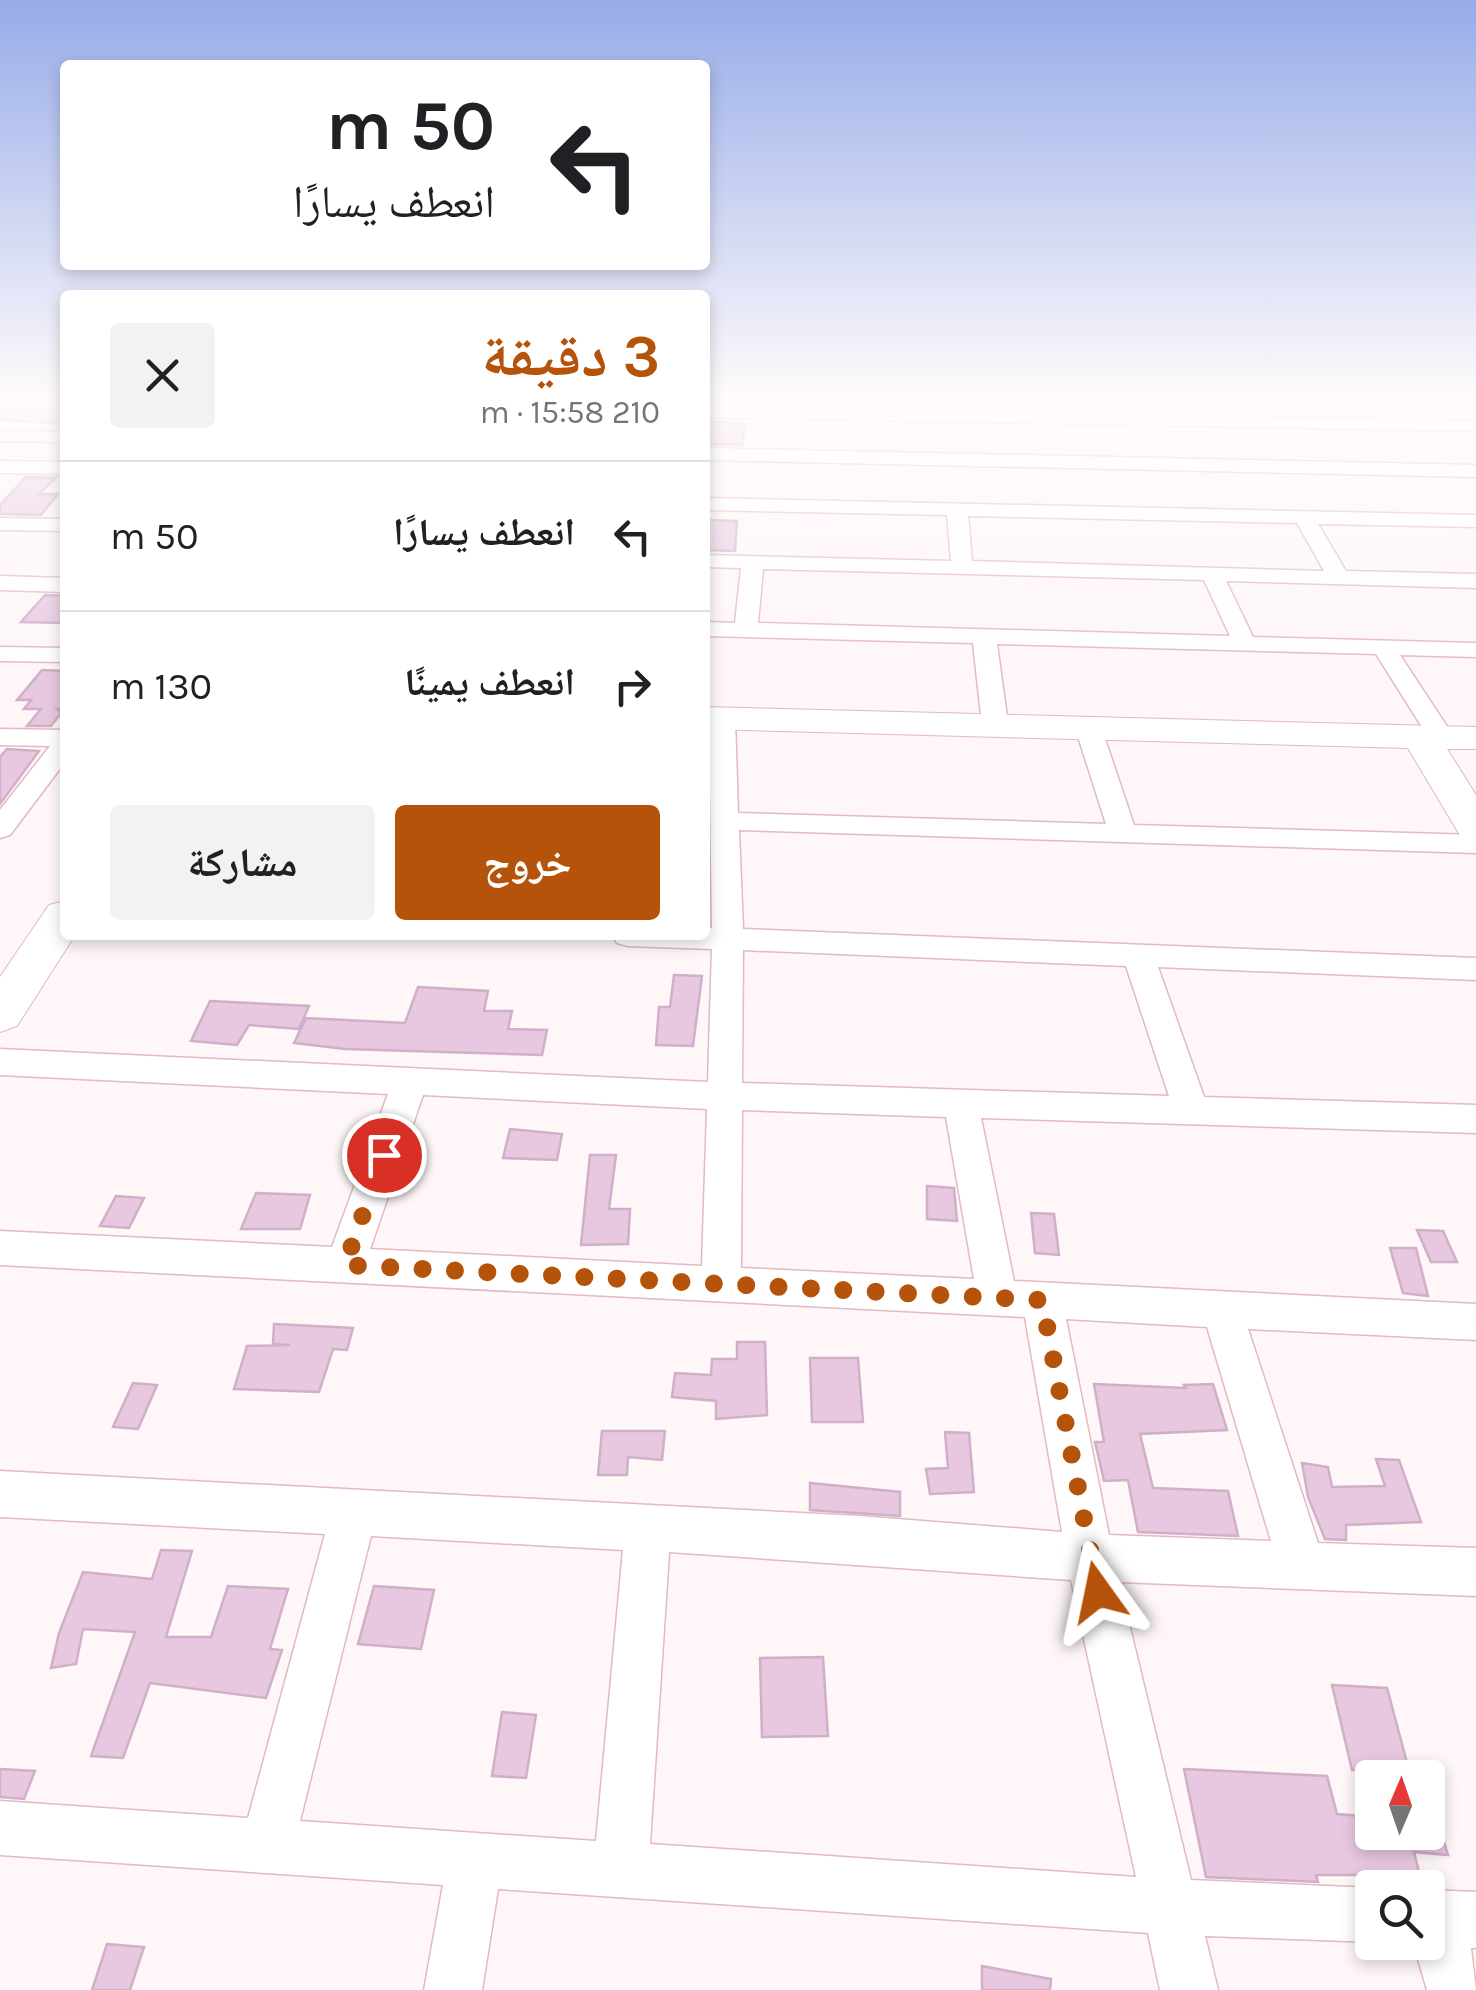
<!DOCTYPE html>
<html lang="ar">
<head>
<meta charset="utf-8">
<style>
  body { margin:0; font-family:Karla,"Noto Naskh Arabic",sans-serif; background:#f2f2f2; color:#202124; direction:rtl; height:100vh; display:flex; flex-direction:column; font-size:38px; white-space:nowrap }
  * { box-sizing:border-box; margin:0 }
  p { font-size:32px; color:#757577 }
  .icon { flex:none; width:55px; height:55px; fill:none; stroke:currentColor; stroke-width:2; stroke-linecap:round; stroke-linejoin:round }
  .map { position:relative; flex:1; overflow:hidden; direction:ltr }
  .panel { position:absolute; left:60px; top:290px; width:650px; height:650px; display:flex; flex-direction:column; background:#fff; border-radius:10px; box-shadow:0 5px 15px #0003; direction:rtl }
  .panel>* { flex:none }
  .hud { position:absolute; left:60px; top:60px; width:650px; height:210px; border-radius:10px; box-shadow:0 5px 15px #0003; direction:rtl; background:#fff; color:#202124; overflow:hidden }
  .needle { width:65px; rotate:2deg }
  .controls { position:absolute; left:1355px; top:1760px; display:grid; gap:20px }
  .controls a { display:grid; place-items:center; width:90px; height:90px; border-radius:10px; background:#fff; box-shadow:0 5px 15px #0003; font-size:50px }
  .pin { position:absolute; display:grid; place-items:center; width:85px; height:85px; color:#fff; margin:-42px; border:5px solid #fff; border-radius:50%; box-shadow:0 2px 10px #0007 }
  .me { position:absolute; width:110px; margin:-55px; rotate:348deg; stroke-linejoin:round; filter:drop-shadow(0 0 8px #0008) }
  .turn { display:flex; align-items:center; gap:35px; height:210px; padding:0 50px; font-size:45px }
  .turn .icon { width:130px; height:130px; stroke-width:2.5 }
  .turn b { display:block; font-size:70px; line-height:85px }
  .round { display:grid; place-items:center; flex:none; width:105px; height:105px; border-radius:10px; background:#f2f2f2 }
  .summary { display:flex; align-items:center; justify-content:space-between; height:170px; padding:0 50px }
  h1 { font-size:60px; font-weight:700; line-height:75px; color:#b45309 }
  .action { display:flex; gap:20px; margin-top:auto; padding:20px 50px }
  .action a { flex:1; height:115px; border-radius:10px; background:#b45309; color:#fff; font-size:40px; font-weight:700; line-height:115px; text-align:center }
  .action a+a { background:#f2f2f2; color:#202124 }
  ul { padding:0; list-style:none }
  li { display:flex; align-items:center; gap:30px; height:150px; padding:0 50px; border-top:2px solid #e0e0e0 }
  li div { flex:1 }
  li b { display:block; font-size:38px }
  li em { font-style:normal }
  .map>svg:first-child { display:block }
  .building { fill:#e8c8e1; stroke:#cfb0c8; stroke-width:2.5 }
  .lines { fill:none; stroke-linecap:round; stroke-linejoin:round }
  .street-casing { stroke:#e3b9c2; stroke-width:3 }
  .secondary-casing { stroke:#e3b9c2; stroke-width:2 }
  .street { fill:#fff; fill-rule:evenodd }
  .secondary { fill:#fff; fill-rule:evenodd }
  .route { stroke:#b45309; stroke-width:18; stroke-dasharray:0 32.4 }
</style>
</head>
<body>
<div class="map">
<svg width="1476" height="1990" viewBox="0 0 1476 1990">
  <rect width="100%" height="100%" fill="#fef6f7"/>
  <!-- building -->
  <path class="building" d="M15,398l50,1v25l-65,-4v-10z
    M705,421l40,3 -3,21 -37,-1z
    M26,477l30,1 -17,16h19l-17,21 -41,-1v-9z
    M705,520l32,1 -2,30 -30,-1z
    M45,595l20,1v27l-44,-1z
    M42,670l23,1v38h-8l4,4 -10,13h-24l14,-17h-17l7,-9h-14z
    M7,749l32,2 -39,53v-47z
    M674,975l28,1 -9,70 -37,-1 3,-38h11z
    M418,987l70,4 -4,20h28l-4,18 39,1 -5,25 -197,-6 -51,-6 12,-25 99,5z
    M210,1001l99,5 -10,23 -50,-4 -12,20 -46,-4z
    M510,1129l52,5 -5,26 -54,-2z
    M590,1155h26l-7,54h21l-2,35 -47,1z
    M927,1186l27,2 3,33 -30,-2z
    M256,1193l54,2 -10,34h-59z
    M116,1196l28,2 -15,30 -29,-2z
    M1031,1213l23,1 5,41 -24,-2z
    M1417,1230l26,1 14,31h-26z
    M1390,1248h26l12,48 -25,-3z
    M274,1324l79,4 -6,22 -14,-1 -14,43 -85,-3 13,-43 43,-1 -17,-1z
    M737,1342h28l2,73 -51,4v-18l-44,-4 3,-24 36,2 1,-16h25z
    M810,1358h48l5,64h-51z
    M133,1383l24,2 -19,44 -25,-2z
    M1094,1384l92,4 -2,-3 29,-1 14,46 -87,4 13,54 75,3 10,45 -100,-4 -10,-52 -24,1 -9,-39h9z
    M602,1431h63l-3,29 -34,-3 -1,18h-29z
    M945,1432l24,1 5,59 -44,2 -4,-25 22,-1z
    M1376,1459l23,1 22,62 -75,3v15l-21,-1 -17,-42 -6,-34 26,4 4,20 53,-1z
    M810,1483l90,9v24l-90,-6z
    M161,1550l31,1 -26,86h45l17,-51 60,3 -18,60 12,1 -16,48 -116,-15 -27,75 -32,-2 44,-124 -52,-3 -7,35 -25,4 8,-35 24,-61 69,7z
    M374,1586l60,4 -13,59 -63,-5z
    M823,1657l5,79 -66,1 -2,-79z
    M1332,1685l55,3 23,86 -58,-4z
    M502,1712l34,3 -10,63 -34,-2z
    M0,1769l35,2 -11,28 -24,-2z
    M1184,1769l143,7 10,38 35,3v15h69l7,23 -34,-3 9,36h-37l-3,-13h-67l2,7 -112,-5z
    M107,1944l37,3 -14,43h-38z
    M982,1966l69,13 -1,11h-68z"/>
  <g class="lines">
    <!-- street casing -->
    <g class="street-casing">
      <path id="street" d="M705,407l771,14v10l-771,-14z
        M0,431l65,1v10l-65,-1z
        M705,448l771,17v12l-771,-17z
        M0,461l65,1v12l-65,-1z
        M705,498l771,17v12l-158,-3 28,47 130,3v14l-250,-7 27,56 223,6v14l-76,-2 54,82 -13,8 -9,-2 -56,-89 -379,-10 11,80 -13,8 -13,-8 -9,-81 -268,-7v-14l30,1 6,-55 -36,-1v-12l246,6 -4,-46 -242,-5zM968,516l329,7 27,48 -352,-10zM763,569l441,11 26,56 -472,-13z
        M0,518l65,1v12l-65,-1z
        M0,576l65,2v14l-65,-2z
        M0,647l65,1v14l-65,-1z
        M722,710l13,8 3,95 368,11 -31,-97 13,-8 13,8 33,98 342,10v18l-737,-23 4,99 733,29v22l-318,-13 46,130 272,8v28l-495,-15 33,163 462,23v36l-228,-11 70,214 158,5v48l-357,-14 72,298 181,8 3,54 -170,-6 13,54h-58l-12,-57 -650,-44 -16,101h-58l19,-105 -443,-30v-54l248,17 77,-284 -325,-17v-46l859,45 203,16 -37,-215 -1025,-52v-34l332,16 56,-153 -388,-19v-26l708,33 4,-133 -84,-3 -11,-3 -4,-8h92v-8l7,1 -3,-210zM743,950l383,16 43,130 -427,-13zM423,1095l284,14 -5,157 -332,-17zM742,1110l204,7 28,162 -233,-11zM1066,1319l141,8 64,214 -162,-6zM371,1536l252,14 -27,291 -296,-20zM669,1552l402,28 65,297 -486,-33z
        M0,729l65,1v32l-55,73 -10,3v-28l50,-64 -50,-1z
        M1428,1890l48,2v56h-5l5,42h-49l-14,-48h15z"/>
    </g>
    <!-- secondary casing -->
    <g class="secondary-casing">
      <path id="secondary" d="M705,707l771,20v22h-29l29,46v46l-15,-4 -53,-89 -703,-19z
        M65,901v34h10l-58,91 -17,6v-55l49,-72z"/>
    </g>
    <!-- street -->
    <use href="#street" class="street"/>
    <!-- secondary -->
    <use href="#secondary" class="secondary"/>
  </g>
  <!-- sky -->
  <linearGradient id="sky" x2="0" y2="1"><stop stop-color="#97abe9"/><stop offset="0.59" stop-color="#fffbfb"/><stop offset="1" stop-color="#fffbfb" stop-opacity="0"/></linearGradient>
  <rect width="1476" height="673" fill="url(#sky)"/>
  <g class="lines">
    <!-- route -->
    <path class="route" d="M384,1155l-39,110 697,35 56,292"/>
  </g>
</svg>
<div class="controls">
<a><svg class="needle" viewBox="-14 -14 28 28"><path d="M0-13l5 13h-10z" fill="#e53935"/><path d="M0 13l5-13h-10z" fill="#757577"/></svg></a>
<a><svg class="icon" aria-label="search" viewBox="0 0 24 24"><circle cx="10" cy="10" r="6"/><path d="M15 15l6 6"/></svg></a>
</div>
<div class="pin" style="left:384px;top:1155px;background:#d93025"><svg class="icon" aria-label="arrive" viewBox="0 0 24 24"><path d="M6 21V4h12l-3 4 3 4H6"/></svg></div>
<svg class="me" style="left:1098px;top:1592px" viewBox="-20 -20 40 40"><path d="M0-17L14 15 0 8-14 15z" fill="#b45309" stroke="#fff" stroke-width="4"/></svg>
<div class="hud">
<div class="turn"><svg class="icon" aria-label="left" viewBox="0 0 24 24"><path d="M17 20v-9H6M10 6l-5 5 5 5"/></svg><div><b>50 m</b>انعطف يسارًا</div></div>
</div>
<section class="panel">
<div class="summary"><div><h1>3 دقيقة</h1><p>210 m · 15:58</p></div><a class="round"><svg class="icon" aria-label="close" viewBox="0 0 24 24"><path d="M6 6l12 12M18 6L6 18"/></svg></a></div>
<ul>
<li><svg class="icon" aria-label="left" viewBox="0 0 24 24"><path d="M17 20v-9H6M10 6l-5 5 5 5"/></svg><div><b>انعطف يسارًا</b></div><em>50 m</em></li>
<li><svg class="icon" aria-label="right" viewBox="0 0 24 24"><path d="M7 20v-9h11M14 6l5 5-5 5"/></svg><div><b>انعطف يمينًا</b></div><em>130 m</em></li>
</ul>
<div class="action"><a>خروج</a><a>مشاركة</a></div>
</section>
</div>
</body>
</html>
